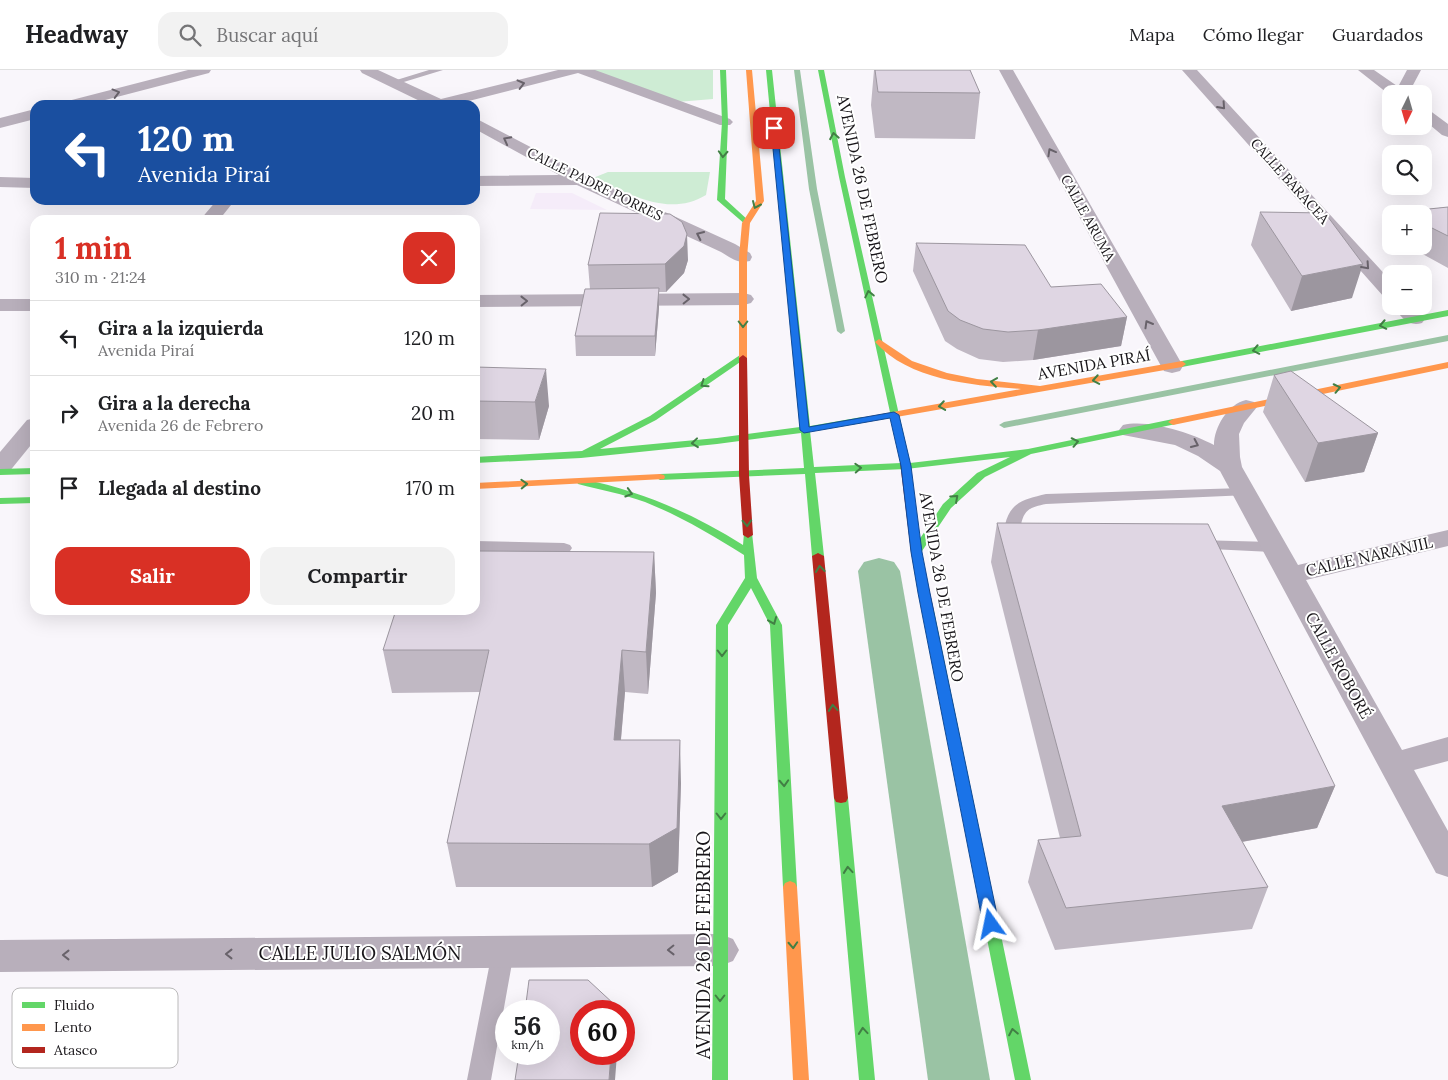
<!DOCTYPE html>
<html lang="es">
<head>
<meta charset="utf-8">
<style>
  body { margin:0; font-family:Lora,serif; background:#f2f2f2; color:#202124; height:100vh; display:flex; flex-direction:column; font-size:19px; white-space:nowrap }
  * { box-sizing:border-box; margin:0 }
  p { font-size:16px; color:#757577 }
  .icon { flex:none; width:28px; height:28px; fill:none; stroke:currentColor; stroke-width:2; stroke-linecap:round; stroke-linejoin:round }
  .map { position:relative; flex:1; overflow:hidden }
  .side { position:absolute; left:30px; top:145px; width:450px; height:400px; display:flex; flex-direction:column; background:#fff; border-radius:15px; box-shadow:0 5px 20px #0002 }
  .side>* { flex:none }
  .top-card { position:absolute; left:30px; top:30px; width:450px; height:105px; border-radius:15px; box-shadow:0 5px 20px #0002; background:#1a4fa0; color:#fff; overflow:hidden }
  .needle { width:32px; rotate:185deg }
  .buttons { position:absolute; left:1382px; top:15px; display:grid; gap:10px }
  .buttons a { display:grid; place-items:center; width:50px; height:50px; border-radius:10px; background:#fff; box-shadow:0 5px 20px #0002; font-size:25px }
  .speed { position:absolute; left:495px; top:930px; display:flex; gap:10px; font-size:25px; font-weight:700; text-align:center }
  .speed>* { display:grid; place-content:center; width:65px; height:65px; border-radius:50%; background:#fff; box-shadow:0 5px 20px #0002; line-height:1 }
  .speed small { font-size:12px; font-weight:400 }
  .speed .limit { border:8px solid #d22; background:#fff; color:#111 }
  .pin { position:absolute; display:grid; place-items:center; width:42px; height:42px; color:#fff; margin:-21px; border-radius:10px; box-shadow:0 2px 8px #0006 }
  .me { position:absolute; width:55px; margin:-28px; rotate:348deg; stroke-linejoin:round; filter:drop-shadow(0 0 4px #0008) }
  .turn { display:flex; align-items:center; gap:18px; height:105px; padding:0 25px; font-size:22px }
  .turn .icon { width:65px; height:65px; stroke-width:2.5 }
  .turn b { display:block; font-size:35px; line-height:42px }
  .round { display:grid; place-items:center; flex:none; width:52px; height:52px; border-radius:15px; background:#f2f2f2 }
  .head { display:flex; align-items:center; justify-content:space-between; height:85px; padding:0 25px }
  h1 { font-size:30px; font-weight:800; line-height:38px; color:#d93025 }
  .primary-button { display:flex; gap:10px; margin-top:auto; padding:10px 25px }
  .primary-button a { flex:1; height:58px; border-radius:15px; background:#d93025; color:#fff; font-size:20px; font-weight:800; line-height:58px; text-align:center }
  .primary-button a+a { background:#f2f2f2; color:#202124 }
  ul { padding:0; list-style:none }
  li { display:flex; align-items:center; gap:15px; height:75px; padding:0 25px; border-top:1px solid #e0e0e0 }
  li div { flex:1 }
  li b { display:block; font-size:19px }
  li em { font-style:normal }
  header { display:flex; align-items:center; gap:30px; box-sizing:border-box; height:70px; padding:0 25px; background:#fff; border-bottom:1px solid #e0e0e0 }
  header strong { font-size:24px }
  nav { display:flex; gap:28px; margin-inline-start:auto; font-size:18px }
  .search { width:350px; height:45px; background:#f2f2f2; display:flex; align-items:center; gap:12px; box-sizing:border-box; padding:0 18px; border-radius:15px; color:#757577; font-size:19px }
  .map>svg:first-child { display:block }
  .built { fill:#f5ecf9 }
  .green { fill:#ceecd4 }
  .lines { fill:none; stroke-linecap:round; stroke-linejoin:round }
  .stream { fill:#9ac3a4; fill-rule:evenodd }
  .canal { fill:#9ac3a4; fill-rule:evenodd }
  .lane { fill:#b8afbb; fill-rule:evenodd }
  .street { fill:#b8afbb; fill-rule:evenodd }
  .fast { fill:#63d668; fill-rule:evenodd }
  .slow { fill:#ff974d; fill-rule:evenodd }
  .jam { fill:#b3261e; fill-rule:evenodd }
  .wall { fill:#c0b8c3 }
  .shaded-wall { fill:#9c969f }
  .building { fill:#dfd6e3; stroke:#9c969f }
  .oneway { stroke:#68626a }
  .oneway2 { stroke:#417f44 }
  .route { fill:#1a73e8; stroke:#114b97 }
  .labels { text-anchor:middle; stroke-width:4; stroke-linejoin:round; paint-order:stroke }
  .far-street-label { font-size:14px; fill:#181519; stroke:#fff }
  .street-label { font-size:16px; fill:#181519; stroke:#fff }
  .near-street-label { font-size:19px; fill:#181519; stroke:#fff }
  .key { fill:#fff; stroke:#bab9ba; stroke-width:1 }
  .key-label { font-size:14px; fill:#181519 }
</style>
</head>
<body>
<header>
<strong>Headway</strong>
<div class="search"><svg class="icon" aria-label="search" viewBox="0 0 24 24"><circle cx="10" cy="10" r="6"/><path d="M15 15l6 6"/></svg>Buscar aquí</div>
<nav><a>Mapa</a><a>Cómo llegar</a><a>Guardados</a></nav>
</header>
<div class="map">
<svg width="1448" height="1010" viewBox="0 0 1448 1010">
  <rect width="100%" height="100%" fill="#f9f6fb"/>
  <!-- built -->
  <path class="built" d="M536,123h36l35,17 -77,-1z"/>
  <!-- green -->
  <path class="green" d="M591,0h122v29l-36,3z
    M608,102h102l-4,23c-38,23 -78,-2 -113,-17z"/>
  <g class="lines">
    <!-- stream -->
    <path class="stream" d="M794,0h6l17,119 28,142 -4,3 -4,-3 -28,-142z
      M1448,265v6l-444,87 -5,-3 5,-3z"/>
    <!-- canal -->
    <path class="canal" d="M879,488l15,4 6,9 90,509h-62l-70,-509 6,-9z"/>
    <!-- lane -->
    <path class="lane" d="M429,0h14l-49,15 -4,-3z
      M1243,418l5,1 2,3 -2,3 -202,9c-15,3 -22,5 -25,21l5,9 7,5 -2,3 -6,2 -11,-4 -9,-15c5,-23 20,-26 41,-31z
      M1196,470l78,2 6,2 2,3 -2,3 -6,2 -84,-4 -2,-3 2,-3z
      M475,471l89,2 6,2 2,3 -2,3 -6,2 -89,-2z
      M503,873l8,2 3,7 -23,128h-24l25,-128 3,-7z"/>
    <!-- street -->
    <path class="street" d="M188,0h23l-2,3 -123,32h-24l2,-3z
      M360,0h18l63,29 117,-29h37l135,49 3,3 -3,3h-10l-142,-52 -125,32h-25l-66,-32z
      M999,0h14l170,296 -3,5 -8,2 -8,-2 -3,-5z
      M1182,0h15l194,211v18l-7,-2z
      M1358,0h16l26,18 -1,-3 8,-15h14l-8,15 2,9h-24v2z
      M1424,38l5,2 19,14v13l-6,-2 -18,-15z
      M35,39v10l-35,9v-10z
      M475,48l111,58 149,68 15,9 2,4 -2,4c-12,3 -19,-3 -29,-9l-144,-67 -102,1v-10l84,-1 -84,-46z
      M0,107l35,1v10l-35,-1z
      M217,130h18l-16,20h-19z
      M744,223l7,2 3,4 -3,4 -7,2 -269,2v-12z
      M0,229h35v12h-35z
      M1393,236h21l11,13 -3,4c-14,4 -21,-6 -29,-17z
      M1246,330l8,2 3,5 -13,16 -5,11 1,23 2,10 56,98 150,-35v16l-142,34 96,170 46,-13v24l-34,9 34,61v46l-12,-4 -216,-402 -22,-15 -23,-11 -52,-10 -4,-5 4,-5c26,-6 68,8 91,20 0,-18 14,-41 32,-45z
      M35,348v22l-26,32 -9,2v-22l27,-32z
      M720,864l13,5 6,11 -6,11 -13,5 -720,6v-32z"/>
    <!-- fast -->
    <path class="fast" d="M720,0h6l2,52 -3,77 24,22 1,2 -4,2 -29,-25 5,-78z
      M766,0h6l38,356 52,-9 5,3 -5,3 -52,8 4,36 87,-4 -62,-286 -21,-107h6l21,107 65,286 118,-14 145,-30 3,1v4l-145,30 -46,23 -34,31 -31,46 -4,1 -5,-3 32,-48 34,-31 33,-16 -104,12 -91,4 9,83 -6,3 -6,-3 -7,-82 -145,6 -5,-3 5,-3 144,-6 -3,-35 -84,11 -136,14 -106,5v-6l107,-6 68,-35 93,-63 4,3 -1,2 -90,62 -56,29 117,-11 83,-11z
      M1448,240v6l-266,51 -4,-3 4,-3z
      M35,398v6l-35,1v-6z
      M582,409c59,12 110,34 161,66l1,-12h8l5,45 25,47 15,262 -2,4 -5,2 -5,-2 -2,-4 -13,-262 -19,-37 -23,37v455h-16l4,-455 29,-47 -1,-23c-32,-20 -64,-39 -99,-53 -22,-8 -44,-12 -67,-18l-1,-2z
      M35,427v6l-35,1v-6z
      M928,537l6,4 97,469h-16l-93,-469z
      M841,723l5,1 2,4 27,282h-16l-25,-282 2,-4z"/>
    <!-- slow -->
    <path class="slow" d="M746,0h6l12,131 -14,22 -3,34v101l-4,3 -4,-3v-101l3,-34 14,-22z
      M879,269l33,22 35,12 30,6 63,7 142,-25 4,3 -4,3 -320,56 -5,-3 2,-2 162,-29c-49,-4 -111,-8 -146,-47z
      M1448,292v6l-275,57 -5,-3 5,-3z
      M660,404l4,1 1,2 -1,2 -189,10v-6z
      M790,811l5,2 2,4 12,193h-16l-10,-193 2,-4z"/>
    <!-- jam -->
    <path class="jam" d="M743,285l4,3 2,117 4,60 -5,3 -5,-3 -4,-60v-117z
      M905,389l5,3 11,90 13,59 -6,4 -6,-4 -11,-59 -11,-90z
      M818,483l6,3 24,242 -2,4 -5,1 -5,-1 -2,-4 -22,-242z"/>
  </g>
  <!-- wall -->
  <path class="wall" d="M874,0h96l10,23 -5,46 -100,-1 -4,-33z
    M1448,137v61l-40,-22h16v-32h-25l1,-2z
    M1260,142l92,86 -61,13 -40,-66z
    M916,173l135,44 76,30 -6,29 -88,14 -30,2 -24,-3 -22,-10 -12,-8 -32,-70z
    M688,190l-4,13 -18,19h-7v16l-4,48h-79l-1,-20 15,-47 -2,-24z
    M475,297l74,39 -10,34 -64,-1z
    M1274,305l104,58 -14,39 -59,10 -42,-70z
    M997,453l338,263 -18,42 -75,14 26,45 -16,42 -197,21 -27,-68 10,-42 22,-2 -69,-276z
    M654,482l2,41 -8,101 -23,-2 -4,48 60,43 -3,89 -26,15h-196l-9,-44 33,-151 -88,1 -9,-43z"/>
  <!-- shaded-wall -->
  <path class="shaded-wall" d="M687,164l1,26 -4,13 -18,19 -1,-28z
    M1363,194l-11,34 -61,13 11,-35z
    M659,218v20l-4,48v-20z
    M1127,247l-6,29 -88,14 5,-30z
    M546,299l3,37 -10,34 -4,-38z
    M1378,363l-14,39 -59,10 13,-39z
    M654,482l2,41 -8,101 -2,-42z
    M622,580l3,42 -8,91 -3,-43z
    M680,670l1,43 -3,89 -26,15 -3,-43z
    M1335,716l-18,42 -109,20 14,-42z
    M611,984h6l-2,26h-6z"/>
  <!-- building -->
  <path class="building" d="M875,0h95l10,23 -102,-1z
    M1448,137v29l-24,-12v-10h-20l-4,-2z
    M1260,142l65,1 38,51 -61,12z
    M600,143l70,1 12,8 5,12 -3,12 -19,18 -77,1z
    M179,147l58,1 -1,2h-59z
    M916,173l109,2 26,42 50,-3 26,33 -89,13 -30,2 -25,-3 -23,-9 -12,-9z
    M659,218l-4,48h-80l10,-47z
    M475,297l71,2 -11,33 -60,-1z
    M1291,301l87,62 -60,10 -44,-68z
    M997,453l211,1 127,262 -113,20 46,81 -202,21 -28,-68 43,-4z
    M475,481l179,1 -8,100 -24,-2 -8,90h66l-3,88 -28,16 -202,-1 42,-193h-106l13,-40h79z
    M529,910h59l27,25 -1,6h-33v43h30l-2,26h-94l4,-26h30v-43h-24z"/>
  <!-- one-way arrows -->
  <defs><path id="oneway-chevron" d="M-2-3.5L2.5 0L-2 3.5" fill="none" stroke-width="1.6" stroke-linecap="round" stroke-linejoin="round" transform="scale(1.25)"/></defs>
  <g class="oneway">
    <use href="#oneway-chevron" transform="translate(521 14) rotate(-14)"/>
    <use href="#oneway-chevron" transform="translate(116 23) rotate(-15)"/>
    <use href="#oneway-chevron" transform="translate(1222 36) rotate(48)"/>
    <use href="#oneway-chevron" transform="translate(507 70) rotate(-152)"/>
    <use href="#oneway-chevron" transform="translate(1051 82) rotate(-119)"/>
    <use href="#oneway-chevron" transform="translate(700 165) rotate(-155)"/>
    <use href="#oneway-chevron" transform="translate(1366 196) rotate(48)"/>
    <use href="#oneway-chevron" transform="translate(686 229) rotate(-1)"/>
    <use href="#oneway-chevron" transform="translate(524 231) rotate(-1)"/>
    <use href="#oneway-chevron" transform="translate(1148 254) rotate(-120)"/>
    <use href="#oneway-chevron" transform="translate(1195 374) rotate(25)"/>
    <use href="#oneway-chevron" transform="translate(671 880) rotate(179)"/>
    <use href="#oneway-chevron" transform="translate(229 884) rotate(180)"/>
    <use href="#oneway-chevron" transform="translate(66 885) rotate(180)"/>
  </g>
  <g class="oneway2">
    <use href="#oneway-chevron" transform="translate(834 66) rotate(-100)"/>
    <use href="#oneway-chevron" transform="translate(723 84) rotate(93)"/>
    <use href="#oneway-chevron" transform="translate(756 135) rotate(114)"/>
    <use href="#oneway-chevron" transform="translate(869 224) rotate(-102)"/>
    <use href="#oneway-chevron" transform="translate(743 254) rotate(90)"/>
    <use href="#oneway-chevron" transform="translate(1383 255) rotate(169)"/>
    <use href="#oneway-chevron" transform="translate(1256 280) rotate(169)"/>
    <use href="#oneway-chevron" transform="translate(1096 310) rotate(170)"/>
    <use href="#oneway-chevron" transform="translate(994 312) rotate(-172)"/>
    <use href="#oneway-chevron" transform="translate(704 314) rotate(145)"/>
    <use href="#oneway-chevron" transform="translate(1337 318) rotate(-12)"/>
    <use href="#oneway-chevron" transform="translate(942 336) rotate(171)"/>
    <use href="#oneway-chevron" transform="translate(1075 372) rotate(-12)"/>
    <use href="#oneway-chevron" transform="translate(695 373) rotate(174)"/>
    <use href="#oneway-chevron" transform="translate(858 398) rotate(-3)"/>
    <use href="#oneway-chevron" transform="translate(524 414) rotate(-2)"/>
    <use href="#oneway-chevron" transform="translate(629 423) rotate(16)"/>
    <use href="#oneway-chevron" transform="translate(955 428) rotate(-42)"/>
    <use href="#oneway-chevron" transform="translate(747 453) rotate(87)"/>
    <use href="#oneway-chevron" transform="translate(820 499) rotate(-96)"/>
    <use href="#oneway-chevron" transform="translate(773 551) rotate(68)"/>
    <use href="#oneway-chevron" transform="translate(722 583) rotate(90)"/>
    <use href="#oneway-chevron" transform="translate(833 638) rotate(-95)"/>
    <use href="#oneway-chevron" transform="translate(784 713) rotate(87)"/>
    <use href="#oneway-chevron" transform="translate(721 746) rotate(90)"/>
    <use href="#oneway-chevron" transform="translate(848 800) rotate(-95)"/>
    <use href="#oneway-chevron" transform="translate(793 875) rotate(87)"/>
    <use href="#oneway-chevron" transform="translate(720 928) rotate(90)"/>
    <use href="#oneway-chevron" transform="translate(863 961) rotate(-95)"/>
    <use href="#oneway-chevron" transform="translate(1013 962) rotate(-101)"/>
  </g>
  <!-- route -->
  <path class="route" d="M774,56l3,2 32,299 85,-15 5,3 12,51 11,86 8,41 69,331 -2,5 -6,2 -5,-2 -3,-5 -65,-331 -7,-41 -10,-86 -11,-48 -86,15 -4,-3 -29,-302z"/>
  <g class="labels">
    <!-- far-street labels -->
    <g class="far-street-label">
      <text transform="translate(1290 111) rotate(48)" y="5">CALLE BARACEA</text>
      <text transform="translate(595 114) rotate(26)" y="5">CALLE PADRE PORRES</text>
      <text transform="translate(1088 148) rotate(61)" y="5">CALLE ARUMA</text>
    </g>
    <!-- street labels -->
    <g class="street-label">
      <text transform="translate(863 119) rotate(78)" y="6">AVENIDA 26 DE FEBRERO</text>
      <text transform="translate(1094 294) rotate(-10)" y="6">AVENIDA PIRAÍ</text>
      <text transform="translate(1369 486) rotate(-13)" y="6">CALLE NARANJIL</text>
      <text transform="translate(942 517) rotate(80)" y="6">AVENIDA 26 DE FEBRERO</text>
      <text transform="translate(1339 595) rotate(61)" y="6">CALLE ROBORÉ</text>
    </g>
    <!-- near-street labels -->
    <g class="near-street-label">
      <text transform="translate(703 875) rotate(-90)" y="7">AVENIDA 26 DE FEBRERO</text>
      <text x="360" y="890">CALLE JULIO SALMÓN</text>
    </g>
  </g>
  <!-- legend -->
  <rect x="12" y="918" width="166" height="80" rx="8" class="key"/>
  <rect x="22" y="932" width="23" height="6" fill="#63d668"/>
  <rect x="22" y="954" width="23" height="7" fill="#ff974d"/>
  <rect x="22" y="977" width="23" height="6" fill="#b3261e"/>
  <g class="key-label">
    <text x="54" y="940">Fluido</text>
    <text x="54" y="962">Lento</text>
    <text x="54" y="985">Atasco</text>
  </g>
</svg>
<div class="buttons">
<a><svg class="needle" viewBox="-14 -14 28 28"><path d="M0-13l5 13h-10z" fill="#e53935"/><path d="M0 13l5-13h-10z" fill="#757577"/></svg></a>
<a><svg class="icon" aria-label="search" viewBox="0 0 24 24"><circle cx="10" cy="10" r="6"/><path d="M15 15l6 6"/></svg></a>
<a>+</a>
<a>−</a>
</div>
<div class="speed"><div>56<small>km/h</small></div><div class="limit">60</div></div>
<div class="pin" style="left:774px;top:58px;background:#d93025"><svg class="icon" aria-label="arrive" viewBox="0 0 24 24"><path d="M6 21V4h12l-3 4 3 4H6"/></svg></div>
<svg class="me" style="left:991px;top:854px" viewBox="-20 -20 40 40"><path d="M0-17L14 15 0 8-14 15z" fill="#1a73e8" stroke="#fff" stroke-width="4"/></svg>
<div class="top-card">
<div class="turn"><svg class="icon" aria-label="left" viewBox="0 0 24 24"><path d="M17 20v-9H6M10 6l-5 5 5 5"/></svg><div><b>120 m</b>Avenida Piraí</div></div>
</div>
<section class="side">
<div class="head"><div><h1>1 min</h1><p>310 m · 21:24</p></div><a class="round" style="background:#d93025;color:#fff"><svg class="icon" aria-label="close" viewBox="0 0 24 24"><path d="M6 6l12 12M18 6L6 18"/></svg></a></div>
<ul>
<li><svg class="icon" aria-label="left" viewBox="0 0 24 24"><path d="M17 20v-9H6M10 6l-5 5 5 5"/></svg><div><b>Gira a la izquierda</b><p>Avenida Piraí</p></div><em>120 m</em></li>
<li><svg class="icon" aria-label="right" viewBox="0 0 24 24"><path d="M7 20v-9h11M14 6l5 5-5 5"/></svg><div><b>Gira a la derecha</b><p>Avenida 26 de Febrero</p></div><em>20 m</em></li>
<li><svg class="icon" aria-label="arrive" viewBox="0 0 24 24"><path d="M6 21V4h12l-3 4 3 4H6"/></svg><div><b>Llegada al destino</b></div><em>170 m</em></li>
</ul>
<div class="primary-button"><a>Salir</a><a>Compartir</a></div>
</section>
</div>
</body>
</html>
